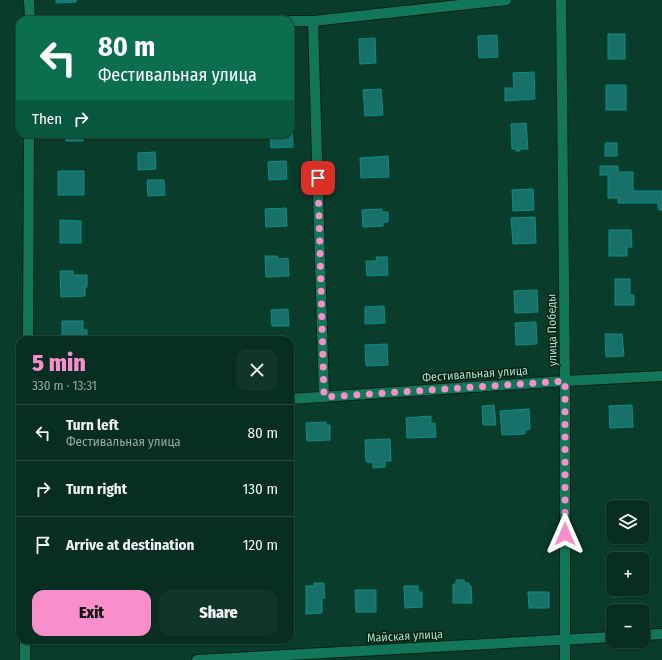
<!DOCTYPE html>
<html lang="en">
<head>
<meta charset="utf-8">
<style>
  body { margin:0; font-family:"Fira Sans Condensed",sans-serif; background:#11352a; color:#f1f3f6; height:100vh; display:flex; flex-direction:column; font-size:15px; white-space:nowrap }
  * { box-sizing:border-box; margin:0 }
  p { font-size:13px; color:#98a8a5 }
  .icon { flex:none; width:22px; height:22px; fill:none; stroke:currentColor; stroke-width:2; stroke-linecap:round; stroke-linejoin:round }
  .map { position:relative; flex:1; overflow:hidden }
  .side { position:absolute; left:16px; top:336px; width:278px; height:308px; display:flex; flex-direction:column; background:#082d21; border-radius:12px; box-shadow:0 1px 3px #0004,0 0 0 1px #29493f }
  .side>* { flex:none }
  .hud { position:absolute; left:16px; top:16px; width:278px; height:122px; border-radius:12px; box-shadow:0 1px 3px #0004,0 0 0 1px #29493f; background:#0b6e4f; color:#fff; overflow:hidden }
  .tools { position:absolute; left:606px; top:500px; display:grid; gap:8px }
  .tools a { display:grid; place-items:center; width:44px; height:44px; border-radius:8px; background:#082d21; box-shadow:0 1px 3px #0004,0 0 0 1px #29493f; font-size:20px }
  .pin { position:absolute; display:grid; place-items:center; width:34px; height:34px; color:#fff; margin:-17px; border-radius:8px; box-shadow:0 2px 6px #0006 }
  .me { position:absolute; width:44px; margin:-22px; rotate:0deg; stroke-linejoin:round; filter:drop-shadow(0 0 3px #0008) }
  .turn { display:flex; align-items:center; gap:14px; height:84px; padding:0 16px; font-size:18px }
  .turn .icon { width:52px; height:52px; stroke-width:2.5 }
  .turn b { display:block; font-size:28px; line-height:34px }
  .then { display:flex; align-items:center; height:38px; padding:0 16px; background:#0003; gap:8px; font-size:15px }
  .round { display:grid; place-items:center; flex:none; width:42px; height:42px; border-radius:12px; background:#11352a }
  .head { display:flex; align-items:center; justify-content:space-between; height:68px; padding:0 16px }
  h1 { font-size:24px; font-weight:800; line-height:30px; color:#f98fca }
  .button { display:flex; gap:8px; margin-top:auto; padding:8px 16px }
  .button a { flex:1; height:46px; border-radius:12px; background:#f98fca; color:#111; font-size:16px; font-weight:800; line-height:46px; text-align:center }
  .button a+a { background:#11352a; color:#f1f3f6 }
  ul { padding:0; list-style:none }
  li { display:flex; align-items:center; gap:12px; height:56px; padding:0 16px; border-top:1px solid #29493f }
  li div { flex:1 }
  li b { display:block; font-size:15px }
  li em { font-style:normal }
  .map>svg:first-child { display:block }
  .building { fill:#187169; stroke:#0c8e84 }
  .lines { fill:none; stroke-linecap:round; stroke-linejoin:round }
  .minor-casing { stroke:#042016; stroke-width:12 }
  .minor { stroke:#127759; stroke-width:10 }
  .route { stroke:#f98fca; stroke-width:7; stroke-dasharray:0 12.6 }
  .labels { text-anchor:middle; stroke-width:3; stroke-linejoin:round; paint-order:stroke }
  .street-label { font-size:12px; fill:#b3ddca; stroke:#002215 }
</style>
</head>
<body>
<div class="map">
<svg width="662" height="660" viewBox="0 0 662 660">
  <rect width="100%" height="100%" fill="#0a3c2c"/>
  <!-- building -->
  <path class="building" d="M56,0h20v2l-20,1z
    M608,34h17v25h-17z
    M497,35l1,22 -19,1 -1,-22z
    M375,38l1,25 -16,1 -1,-25z
    M534,72l1,27 -30,2v-13h9l-1,-15z
    M606,85h20v25h-20z
    M381,89l2,26 -18,1 -2,-26z
    M526,123l2,26h-8v2h-4v-2h-4l-1,-25z
    M292,127l1,20 -22,1 -1,-14h20v-6z
    M66,134h17v7h-17z
    M605,143h12v13h-12z
    M155,152l1,17 -18,1v-17z
    M388,156l1,21 -28,1 -1,-20z
    M286,161l1,18 -18,1 -1,-18z
    M600,166h18v6h15v19h29v19h-3l-1,-7h-40v-5h-10v-23h-8z
    M58,171h26v24h-26z
    M147,180h17l1,15 -17,1z
    M533,189l1,21 -21,1 -1,-21z
    M286,208l1,18 -21,1 -1,-18z
    M382,209v3h6v10h-5v4l-20,1 -1,-17z
    M535,217l1,26 -23,1 -2,-26z
    M60,220l21,1v22h-21z
    M609,230h22l1,17h-5v9h-18z
    M265,256h12l1,3 10,-1 1,18 -23,1z
    M376,257h11l1,18 -21,1 -1,-15h11z
    M60,271h13v4h14v12h-2v9l-24,1z
    M615,279h15v16h4v10h-19z
    M537,290l1,22 -23,1 -1,-22z
    M384,306l1,17 -20,1v-17z
    M288,309l1,17h-17l-1,-16z
    M62,321h21v9h4v10h-25z
    M536,322l1,22 -21,1 -1,-22z
    M605,334h17l2,22 -18,1z
    M387,344l1,21 -22,1 -1,-21z
    M494,405l2,20h-13l-1,-19z
    M632,405l1,22 -23,1 -1,-22z
    M529,409l1,20 -5,1v4l-23,1 -2,-24z
    M431,416v8l4,-1 1,14 -29,1 -1,-20z
    M326,422v3h4v15l-23,1 -1,-18z
    M390,439l1,22h-6v6l-12,1v-6h-7l-1,-22z
    M610,575h3v14h19l1,7 -21,1z
    M456,580h8l1,3h4v3h2l1,17h-19v-19h3z
    M314,583h10l1,15h-3v15l-16,1v-28h8z
    M404,586h14v6h4v15l-17,1z
    M355,590h21v22h-20z
    M528,592h21v16h-20z"/>
  <g class="lines">
    <!-- minor casing -->
    <g class="minor-casing">
      <path id="minor" d="M29,0l1,20
        M561,0l4,381v279
        M290,21h23l193,-21
        M313,21l11,376
        M28,340l1,-206
        M290,399l275,-18 97,-5
        M643,635l19,-1
        M25,660v-20
        M197,660l416,-23"/>
    </g>
    <!-- minor -->
    <use href="#minor" class="minor"/>
  </g>
  <g class="lines">
    <!-- route -->
    <path class="route" d="M318,178l6,219 241,-16v153"/>
  </g>
  <g class="labels">
    <!-- street labels -->
    <g class="street-label">
      <text transform="translate(552 330) rotate(-91)" y="4">улица Победы</text>
      <text transform="translate(475 374) rotate(-4)" y="4">Фестивальная улица</text>
      <text transform="translate(405 636) rotate(-3)" y="4">Майская улица</text>
    </g>
  </g>
</svg>
<div class="tools">
<a><svg class="icon" aria-label="layers" viewBox="0 0 24 24"><path d="M12 4l9 5-9 5-9-5zM3 14l9 5 9-5"/></svg></a>
<a>+</a>
<a>−</a>
</div>
<div class="pin" style="left:318px;top:178px;background:#d93025"><svg class="icon" aria-label="arrive" viewBox="0 0 24 24"><path d="M6 21V4h12l-3 4 3 4H6"/></svg></div>
<svg class="me" style="left:565px;top:534px" viewBox="-20 -20 40 40"><path d="M0-17L14 15 0 8-14 15z" fill="#f98fca" stroke="#fff" stroke-width="4"/></svg>
<div class="hud">
<div class="turn"><svg class="icon" aria-label="left" viewBox="0 0 24 24"><path d="M17 20v-9H6M10 6l-5 5 5 5"/></svg><div><b>80 m</b>Фестивальная улица</div></div>
<div class="then">Then<svg class="icon" aria-label="right" viewBox="0 0 24 24"><path d="M7 20v-9h11M14 6l5 5-5 5"/></svg></div>
</div>
<section class="side">
<div class="head"><div><h1>5 min</h1><p>330 m · 13:31</p></div><a class="round"><svg class="icon" aria-label="close" viewBox="0 0 24 24"><path d="M6 6l12 12M18 6L6 18"/></svg></a></div>
<ul>
<li><svg class="icon" aria-label="left" viewBox="0 0 24 24"><path d="M17 20v-9H6M10 6l-5 5 5 5"/></svg><div><b>Turn left</b><p>Фестивальная улица</p></div><em>80 m</em></li>
<li><svg class="icon" aria-label="right" viewBox="0 0 24 24"><path d="M7 20v-9h11M14 6l5 5-5 5"/></svg><div><b>Turn right</b></div><em>130 m</em></li>
<li><svg class="icon" aria-label="arrive" viewBox="0 0 24 24"><path d="M6 21V4h12l-3 4 3 4H6"/></svg><div><b>Arrive at destination</b></div><em>120 m</em></li>
</ul>
<div class="button"><a>Exit</a><a>Share</a></div>
</section>
</div>
</body>
</html>
